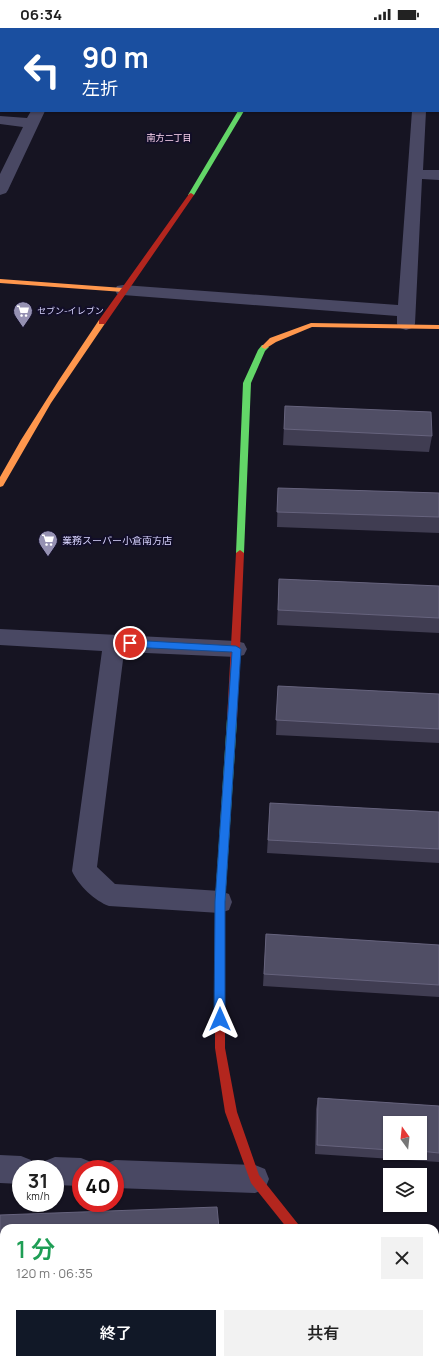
<!DOCTYPE html>
<html lang="ja">
<head>
<meta charset="utf-8">
<style>
  body { margin:0; font-family:Manrope,"Noto Sans JP",sans-serif; background:#f2f2f2; color:#222; height:100vh; display:flex; flex-direction:column; font-size:15px; white-space:nowrap }
  * { box-sizing:border-box; margin:0 }
  p { font-size:13px; color:#767676 }
  .icon { flex:none; width:22px; height:22px; fill:none; stroke:currentColor; stroke-width:2; stroke-linecap:round; stroke-linejoin:round }
  .map { position:relative; flex:1; overflow:hidden }
  .panel { position:absolute; left:0px; top:1196px; width:439px; height:140px; display:flex; flex-direction:column; background:#fff; border-radius:12px 12px 0 0; box-shadow:0 1px 3px #0004 }
  .panel>* { flex:none }
  .banner { position:absolute; left:0px; top:0px; width:439px; height:84px; box-shadow:0 1px 3px #0004; background:#1a4fa0; color:#fff; overflow:hidden }
  .needle { width:26px; rotate:345deg }
  .buttons { position:absolute; left:383px; top:1088px; display:grid; gap:8px }
  .buttons a { display:grid; place-items:center; width:44px; height:44px; border-radius:0px; background:#fff; box-shadow:0 1px 3px #0004; font-size:20px }
  .speed { position:absolute; left:12px; top:1132px; display:flex; gap:8px; font-size:20px; font-weight:700; text-align:center }
  .speed>* { display:grid; place-content:center; width:52px; height:52px; border-radius:50%; background:#fff; box-shadow:0 1px 3px #0004; line-height:1 }
  .speed small { font-size:10px; font-weight:400 }
  .speed .limit { border:6px solid #d22; background:#fff; color:#111 }
  .pin { position:absolute; display:grid; place-items:center; width:34px; height:34px; color:#fff; margin:-17px; border:2px solid #fff; border-radius:50%; box-shadow:0 1px 4px #0007 }
  .me { position:absolute; width:44px; margin:-22px; rotate:0deg; stroke-linejoin:round; filter:drop-shadow(0 0 3px #0008) }
  .turn { display:flex; align-items:center; gap:14px; height:84px; padding:0 16px; font-size:18px }
  .turn .icon { width:52px; height:52px; stroke-width:2.5 }
  .turn b { display:block; font-size:28px; line-height:34px }
  .round { display:grid; place-items:center; flex:none; width:42px; height:42px; border-radius:0px; background:#f2f2f2 }
  .head { display:flex; align-items:center; justify-content:space-between; height:68px; padding:0 16px }
  h1 { font-size:24px; font-weight:600; line-height:30px; color:#1e9e55 }
  .action { display:flex; gap:8px; margin-top:auto; padding:8px 16px }
  .action a { flex:1; height:46px; border-radius:0px; background:#111827; color:#fff; font-size:16px; font-weight:600; line-height:46px; text-align:center }
  .action a+a { background:#f2f2f2; color:#222 }
  .status { display:flex; justify-content:space-between; align-items:center; height:28px; padding:0 20px; background:#fff; direction:ltr }
  .status svg { height:11px; fill:currentColor }
  .map>svg:first-child { display:block }
  .lines { fill:none; stroke-linecap:round; stroke-linejoin:round }
  .street { fill:#494863; fill-rule:evenodd }
  .fast { fill:#63d668; fill-rule:evenodd }
  .slow { fill:#ff974d; fill-rule:evenodd }
  .jam { fill:#b3261e; fill-rule:evenodd }
  .wall { fill:#403d52; fill-rule:evenodd }
  .building { fill:#504e65; stroke:#66637d }
  .route { fill:#1a73e8; stroke:#114b97 }
  .labels { text-anchor:middle; stroke-width:4; stroke-linejoin:round; paint-order:stroke }
  .far-neighbourhood-label { font-size:9px; fill:#ffd7f2; stroke:#120e28 }
  .far-poi-label { font-size:9px; fill:#d9d5ff; stroke:#120e28; text-anchor:start }
  .poi-label { font-size:10px; fill:#d9d5ff; stroke:#120e28; text-anchor:start }
</style>
</head>
<body>
<div class="status"><b>06:34</b><svg viewBox="0 0 49 12"><path d="M0 12V9h3v3zM5 12V6h3v6zM10 12V3h3v9zM15 12V0h3v12zM26 1h20v11H26zM47 4h2v5h-2z"/></svg></div>
<div class="map">
<svg width="439" height="1336" viewBox="0 0 439 1336">
  <rect width="100%" height="100%" fill="#161422"/>
  <g class="lines">
    <!-- street -->
    <path class="street" d="M67,0h14v1h-14z
      M31,83h14l-37,79 -2,3 -6,2v-21l23,-47 -23,-3v-8l27,2z
      M412,83h14l-3,59h16v10l-17,-1 -7,145 -3,4 -6,2 -6,-2 -3,-4v-8l-274,-21 -6,-1 -2,-4 2,-4 6,-1 275,20z
      M0,601l236,12 8,2 3,6 -3,6 -8,2 -112,-5 -27,215 18,17 105,7 9,3 3,8 -3,8 -9,3 -111,-7c-14,-5 -31,-21 -37,-35l30,-220 -102,-6z
      M0,1127l21,1 10,4 4,9h-14v15l-21,-1z
      M55,1129l26,1 10,4 3,7h-13v17l-26,-1v-16h-13l3,-8z
      M115,1132l140,5 10,4 4,10 -4,10 -10,4 -140,-5v-19h-12l2,-5z
      M435,1296l4,2v31l-4,-2z"/>
    <!-- fast -->
    <path class="fast" d="M238,83h6l-50,84 -5,1 -1,-1z
      M262,317h3l4,2 -4,4 -14,32 -7,170 -4,3 -4,-3 7,-170 15,-33z
      M232,687l3,1 2,3 -12,183v85l-1,3 -4,2 -4,-2 -1,-3v-85l12,-183 2,-3z"/>
    <!-- slow -->
    <path class="slow" d="M267,0h6v1h-6z
      M0,251l123,9 3,2 -3,2 -123,-9z
      M99,292h3l4,2 -55,81 -48,83 -3,1v-10l21,-37 38,-60z
      M311,295l128,2v4l-127,-2 -36,15 -11,7 -4,-2 9,-9z"/>
    <!-- jam -->
    <path class="jam" d="M191,165l3,2 -89,129h-6v-4l90,-126z
      M240,522l4,3 -7,166 -2,3h-6l-2,-3 9,-166z
      M220,954l4,2 1,3v61l12,64 22,63 39,49 2,4h-13l-36,-45 -26,-71 -10,-64v-61l1,-3z"/>
  </g>
  <!-- wall -->
  <path class="wall" d="M285,378l147,30 -3,16 -146,-7z
    M278,460l161,5v40l-162,-6z
    M279,551l160,7v47l-162,-8z
    M278,658l161,8v49l-163,-8z
    M270,775l169,9v51l-172,-10z
    M266,906l173,11v52l-176,-11z
    M318,1070l121,8v56l-124,-8 1,-45zM390,1095h30v30h-30z
    M0,1187l4,13v54h-4z
    M339,1332h96l4,4h-94z"/>
  <!-- building -->
  <path class="building" d="M285,378l146,6 1,24 -148,-7z
    M278,460l161,5v24l-162,-5z
    M279,551l160,7v32l-161,-8z
    M278,658l161,8v35l-163,-9z
    M270,775l169,9v37l-171,-9z
    M266,906l173,11v40l-175,-11z
    M318,1070l121,8v47l-19,-2v-28h-30v27l-73,-5z
    M217,1179l2,21h-215v47h-4v-60z
    M435,1320l4,2v14h-82l-6,-4h84z"/>
  <!-- route -->
  <path class="route" d="M130,612l106,6 5,3 -16,253v117l-1,4 -4,1 -4,-1 -2,-4 1,-117 17,-250 -102,-5 -5,-4z"/>
  <!-- icons -->
  <defs>
    <g id="supermarket-pin" transform="scale(1)"><path d="M0 17L-7.5 6A9.5 9.5 0 1 1 7.5 6Z" fill="#9591b2" stroke="#120e28"/><path d="M-6-5.5h2.5l.6 2H6L4.5 2H-2.5L-4.4-4H-6ZM-1.5 3.2a1.3 1.3 0 1 0 .1 0ZM3 3.2a1.3 1.3 0 1 0 .1 0Z" fill="#fff"/></g>
  </defs>
  <g fill-rule="evenodd">
    <use href="#supermarket-pin" x="23" y="283"/>
    <use href="#supermarket-pin" x="48" y="512"/>
  </g>
  <g class="labels">
    <!-- far-neighbourhood labels -->
    <g class="far-neighbourhood-label">
      <text x="169" y="113">南方二丁目</text>
    </g>
    <!-- far-poi labels -->
    <g class="far-poi-label">
      <text x="37" y="286">セブン-イレブン</text>
    </g>
    <!-- poi labels -->
    <g class="poi-label">
      <text x="62" y="516">業務スーパー小倉南方店</text>
    </g>
  </g>
</svg>
<div class="buttons">
<a><svg class="needle" viewBox="-14 -14 28 28"><path d="M0-13l5 13h-10z" fill="#e53935"/><path d="M0 13l5-13h-10z" fill="#767676"/></svg></a>
<a><svg class="icon" aria-label="layers" viewBox="0 0 24 24"><path d="M12 4l9 5-9 5-9-5zM3 14l9 5 9-5"/></svg></a>
</div>
<div class="speed"><div>31<small>km/h</small></div><div class="limit">40</div></div>
<div class="pin" style="left:130px;top:615px;background:#d93025"><svg class="icon" aria-label="arrive" viewBox="0 0 24 24"><path d="M6 21V4h12l-3 4 3 4H6"/></svg></div>
<svg class="me" style="left:220px;top:991px" viewBox="-20 -20 40 40"><path d="M0-17L14 15 0 8-14 15z" fill="#1a73e8" stroke="#fff" stroke-width="4"/></svg>
<div class="banner">
<div class="turn"><svg class="icon" aria-label="left" viewBox="0 0 24 24"><path d="M17 20v-9H6M10 6l-5 5 5 5"/></svg><div><b>90 m</b>左折</div></div>
</div>
<section class="panel">
<div class="head"><div><h1>1 分</h1><p>120 m · 06:35</p></div><a class="round"><svg class="icon" aria-label="close" viewBox="0 0 24 24"><path d="M6 6l12 12M18 6L6 18"/></svg></a></div>
<div class="action"><a>終了</a><a>共有</a></div>
</section>
</div>
</body>
</html>
